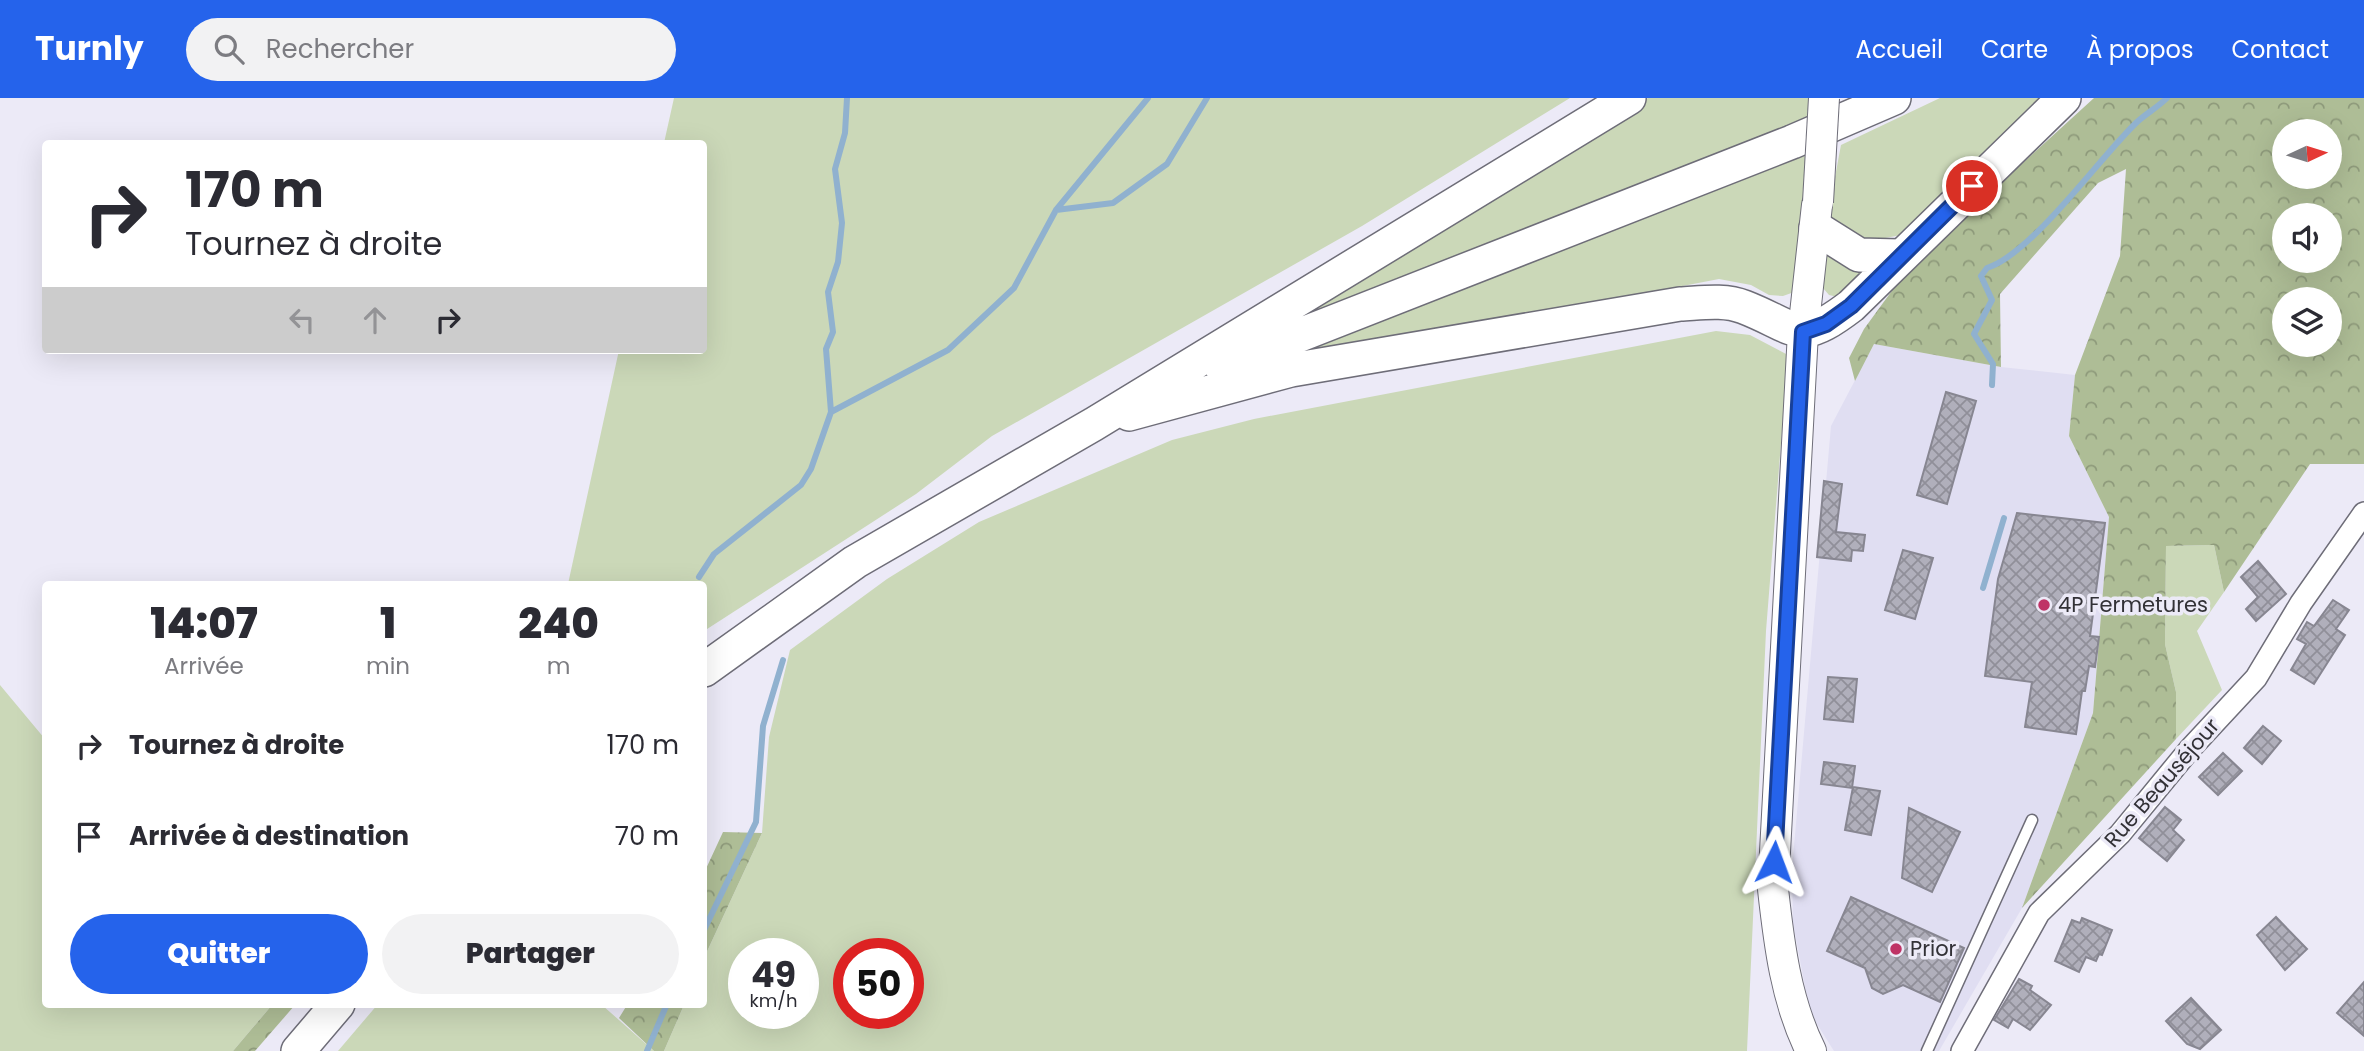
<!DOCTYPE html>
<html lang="fr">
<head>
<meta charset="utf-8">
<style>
  body { margin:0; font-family:Poppins,sans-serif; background:#f2f2f3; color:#2b2b33; height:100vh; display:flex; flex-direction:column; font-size:26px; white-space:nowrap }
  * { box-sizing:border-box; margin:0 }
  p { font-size:23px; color:#7c7c81 }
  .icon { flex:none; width:38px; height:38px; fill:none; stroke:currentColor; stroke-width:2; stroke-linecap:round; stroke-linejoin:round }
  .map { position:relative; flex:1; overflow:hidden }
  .details { position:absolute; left:42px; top:483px; width:665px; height:427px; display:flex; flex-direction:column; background:#fff; border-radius:7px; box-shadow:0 7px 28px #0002 }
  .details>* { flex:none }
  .banner { position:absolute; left:42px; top:42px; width:665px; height:214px; border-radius:7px; box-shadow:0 7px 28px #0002; background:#fff; color:#2b2b33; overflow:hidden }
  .needle { width:46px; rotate:86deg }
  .buttons { position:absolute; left:2272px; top:21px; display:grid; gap:14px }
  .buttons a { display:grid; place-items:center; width:70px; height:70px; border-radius:50%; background:#fff; box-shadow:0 7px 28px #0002; font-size:35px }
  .speed { position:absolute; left:728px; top:840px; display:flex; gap:14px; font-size:35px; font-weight:700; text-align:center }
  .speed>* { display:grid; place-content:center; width:91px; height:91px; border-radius:50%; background:#fff; box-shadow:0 7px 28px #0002; line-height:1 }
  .speed small { font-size:18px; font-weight:400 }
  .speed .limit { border:10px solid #d22; background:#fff; color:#111 }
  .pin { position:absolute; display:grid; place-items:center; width:60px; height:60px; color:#fff; margin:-30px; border:4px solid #fff; border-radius:50%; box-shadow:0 2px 7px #0007 }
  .me { position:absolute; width:77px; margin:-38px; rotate:3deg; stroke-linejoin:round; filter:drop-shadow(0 0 5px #0008) }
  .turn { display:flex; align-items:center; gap:24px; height:147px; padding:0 28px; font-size:32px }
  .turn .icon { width:91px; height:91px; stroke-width:2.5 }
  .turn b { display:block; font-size:49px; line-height:60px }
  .lanes { display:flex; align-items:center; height:66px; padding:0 28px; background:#0003; justify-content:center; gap:35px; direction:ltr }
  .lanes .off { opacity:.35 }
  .eta { display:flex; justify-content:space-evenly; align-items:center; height:119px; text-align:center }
  .eta b { font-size:42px; font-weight:800; line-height:49px }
  .action { display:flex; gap:14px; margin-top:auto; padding:14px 28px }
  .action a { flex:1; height:80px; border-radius:42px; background:#2563eb; color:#fff; font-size:28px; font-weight:800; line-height:80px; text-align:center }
  .action a+a { background:#f2f2f3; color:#2b2b33 }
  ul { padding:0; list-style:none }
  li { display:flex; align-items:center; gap:21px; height:91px; padding:0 28px }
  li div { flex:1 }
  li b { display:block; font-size:26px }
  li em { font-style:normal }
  header { display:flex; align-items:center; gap:42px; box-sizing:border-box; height:98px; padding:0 35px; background:#2563eb; color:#fff }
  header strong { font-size:33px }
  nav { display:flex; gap:38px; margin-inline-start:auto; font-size:24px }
  .search { width:490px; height:63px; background:#f2f2f3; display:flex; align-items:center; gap:18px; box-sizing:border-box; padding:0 24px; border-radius:38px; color:#7c7c81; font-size:26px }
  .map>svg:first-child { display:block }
  .built { fill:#e0def2 }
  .grass { fill:#cbd8b8; fill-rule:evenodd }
  .forest { fill:url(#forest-crowns); fill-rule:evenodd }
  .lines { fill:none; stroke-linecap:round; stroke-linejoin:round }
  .stream { stroke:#90b1cf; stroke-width:6 }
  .building { fill:url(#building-cross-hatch); stroke:#878691; stroke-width:2 }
  .service-casing { stroke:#6e6d78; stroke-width:13 }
  .minor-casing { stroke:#6e6d78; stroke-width:24 }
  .secondary-casing { stroke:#6e6d78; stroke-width:32 }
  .primary-casing { stroke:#6e6d78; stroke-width:36 }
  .service { stroke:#fff; stroke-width:10 }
  .minor { stroke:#fff; stroke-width:21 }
  .secondary { stroke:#fff; stroke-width:30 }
  .primary { stroke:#fff; stroke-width:33 }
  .secondary-bridge-casing { stroke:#6e6d78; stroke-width:32; stroke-linecap:butt }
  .secondary-bridge { stroke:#fff; stroke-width:30 }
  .route-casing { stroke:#184099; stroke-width:18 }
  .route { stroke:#2563eb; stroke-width:12 }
  .poi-dot { fill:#bf3366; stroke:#eceaf7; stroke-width:2.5 }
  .labels { text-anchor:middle; stroke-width:7; stroke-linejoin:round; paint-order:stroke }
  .poi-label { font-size:21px; fill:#323136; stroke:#eceaf7; text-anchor:start }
  .street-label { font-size:21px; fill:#323136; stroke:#eceaf7 }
</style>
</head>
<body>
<header>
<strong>Turnly</strong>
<div class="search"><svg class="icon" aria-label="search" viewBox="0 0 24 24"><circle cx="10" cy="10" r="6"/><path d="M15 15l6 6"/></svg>Rechercher</div>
<nav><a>Accueil</a><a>Carte</a><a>À propos</a><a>Contact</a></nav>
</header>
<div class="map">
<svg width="2364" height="953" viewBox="0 0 2364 953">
  <defs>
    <pattern id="forest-crowns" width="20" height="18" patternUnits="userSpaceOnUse" patternTransform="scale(1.75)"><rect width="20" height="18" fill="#aebd96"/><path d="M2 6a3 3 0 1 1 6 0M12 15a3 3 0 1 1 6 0" fill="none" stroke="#8e9a7b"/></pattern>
    <pattern id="building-cross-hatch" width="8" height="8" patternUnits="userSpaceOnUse" patternTransform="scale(1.75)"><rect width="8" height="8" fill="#b0afbb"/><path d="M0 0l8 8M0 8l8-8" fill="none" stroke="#908f99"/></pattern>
  </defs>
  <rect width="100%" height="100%" fill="#eceaf7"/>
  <!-- built -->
  <path class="built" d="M1874,246l127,23 74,8 -6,61 40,81 -16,196 -71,195 -83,143h-105l-24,-38 -17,-90 -1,-54 39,-443z"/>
  <!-- grass -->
  <path class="grass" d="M674,0h896l-208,128 -370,210 -76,58 -212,137v-47h-136l51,-234h85v-206l-40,-1z
    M1648,0h161l-2,21 -491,192 -1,-10z
    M1940,0h110l-143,136 -38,7 -24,-9 -17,-18 13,-69z
    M1806,56l-9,137 -14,5 -14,-1 -18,-10 -32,-6 -368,71 -82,11z
    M1826,152l52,14 -40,33 -9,-2 -6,-7z
    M1716,233l34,4 38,20 -22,276 -19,420h-1083l20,-46 20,-1v-46l58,-125 7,-96 21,-87 97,-71 92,-57 193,-82 82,-21zM744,856h59v59h-59zM849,856h59v59h-59z
    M2214,447l10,47 -27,39 25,59 -46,49v-47l-11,-48 1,-98z
    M0,587l45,54 1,265 226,1 -39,46h-233z
    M378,906l224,1 52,46h-316z"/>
  <!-- forest -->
  <path class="forest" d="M2094,0h270v366h-54l-86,128 -10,-47 -48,1 -1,98 11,48v47l-154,169 71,-195 16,-196 -40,-81 6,-61 45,-119 6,-87 -28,14 -98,111 1,73 -127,-23 -19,37 -6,-23 15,-29 46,-63zM2284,33h45v46h-45zM2284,117h45v46h-45zM2284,201h45v46h-45z
    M723,734l39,1 -58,125v-85z
    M272,907h23l-40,46h-22z
    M627,907h57l-20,46h-10l-35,-33z"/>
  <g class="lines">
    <!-- stream -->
    <path class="stream" d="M1056,112l57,-7 54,-39 40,-66
      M1992,287l1,-21 -19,-30 18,-34 -11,-24 6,-8c46,-15 112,-110 150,-146 10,-9 21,-15 30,-24
      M831,314l-5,-63 7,-17 -5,-40 10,-30 4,-39 -7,-54 10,-36 2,-35
      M699,479l15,-23 87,-69 10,-16 20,-57 117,-62 66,-62 42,-78 92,-112
      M1983,490l21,-70
      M704,832l52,-108 7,-96 20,-66
      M647,953l20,-47"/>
  </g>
  <!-- building -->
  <path class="building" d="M1946,294l30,9 -29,103 -30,-9z
    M1824,383l18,3 -6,48 29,3 -2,16 -11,-1 -1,11 -34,-4z
    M2017,415l88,10 -15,113 9,1 -4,30 -6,-1 -4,25h-3l-6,43 -51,-7 7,-45 -47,-6 13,-97z
    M1903,452l30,8 -18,61 -30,-9z
    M2258,463l28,33 -30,27 -10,-12 12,-12 -17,-20z
    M2333,502l16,10 -13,19 9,6 -31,49 -23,-14 15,-26 -9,-5 10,-17 7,4z
    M1828,579l29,2 -4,43 -29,-3z
    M2263,628l18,15 -19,23 -18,-16z
    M2223,655l19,18 -24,24 -19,-18z
    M1824,664l31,4 -3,22 -31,-4z
    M1853,689l27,4 -9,44 -26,-5z
    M2165,709l16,13 -8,10 11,10 -17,21 -28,-23z
    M1909,710l51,24 -28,60 -30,-14z
    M1851,799l113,51 -24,54 -37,-17 -20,9 -11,-6 -7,-20 -38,-17z
    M2276,819l31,32 -22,21 -28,-35z
    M2082,820l30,12 -10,25 -3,-1 -3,7 -10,-4 -7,15 -24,-11 17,-41 8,3z
    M2019,881l13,7 -2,4 21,15 -21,25 -17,-11 -5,9 -14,-8z
    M2364,884v54l-27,-23z
    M2191,900l30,32 -21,19 -13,-5 -21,-23z"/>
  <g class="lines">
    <!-- service casing -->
    <g class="service-casing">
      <path id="service" d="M1927,953l105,-231"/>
    </g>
    <!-- minor casing -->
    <g class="minor-casing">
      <path id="minor" d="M1962,953l77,-138 81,-79 69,-84 67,-72 45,-75 63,-90"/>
    </g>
    <!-- secondary casing -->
    <g class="secondary-casing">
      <path id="secondary" d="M1811,953c-25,-50 -32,-107 -38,-162l30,-557 14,-127"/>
    </g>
    <!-- primary casing -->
    <g class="primary-casing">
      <path id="primary" d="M1816,130l43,27 40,1
        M1221,268l571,-224 102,-44
        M1129,316l162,-44 389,-66c21,-1 44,-5 64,3 54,21 53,40 107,-1l213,-208
        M704,572l151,-108 239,-138 535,-326
        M298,953l40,-47"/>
    </g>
    <!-- service -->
    <use href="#service" class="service"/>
    <!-- minor -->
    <use href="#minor" class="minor"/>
    <!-- secondary -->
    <use href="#secondary" class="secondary"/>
    <!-- primary -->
    <use href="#primary" class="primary"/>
    <!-- secondary-bridge casing -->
    <g class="secondary-bridge-casing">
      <path id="secondary-bridge" d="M1818,104l6,-104"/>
    </g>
    <!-- secondary-bridge -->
    <use href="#secondary-bridge" class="secondary-bridge"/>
  </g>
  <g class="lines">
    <!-- route casing -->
    <g class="route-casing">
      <path id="route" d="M1774,764l29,-530 23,-8 25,-18 121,-120"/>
    </g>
    <!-- route -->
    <use href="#route" class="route"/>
  </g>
  <!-- markers -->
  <g class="poi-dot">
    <circle cx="2044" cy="507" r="7"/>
    <circle cx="1896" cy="851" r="7"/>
  </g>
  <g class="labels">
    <!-- poi labels -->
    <g class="poi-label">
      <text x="2058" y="514">4P Fermetures</text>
      <text x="1910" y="858">Prior</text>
    </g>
    <!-- street labels -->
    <g class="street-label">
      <text transform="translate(2162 685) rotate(-49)" y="7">Rue Beauséjour</text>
    </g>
  </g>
</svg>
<div class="buttons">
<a><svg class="needle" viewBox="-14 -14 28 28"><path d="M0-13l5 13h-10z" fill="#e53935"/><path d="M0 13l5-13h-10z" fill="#7c7c81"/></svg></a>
<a><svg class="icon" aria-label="sound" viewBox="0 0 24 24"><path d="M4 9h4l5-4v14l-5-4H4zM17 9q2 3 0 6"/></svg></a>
<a><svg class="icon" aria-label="layers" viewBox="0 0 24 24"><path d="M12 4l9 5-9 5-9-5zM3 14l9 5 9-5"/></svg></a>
</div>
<div class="speed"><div>49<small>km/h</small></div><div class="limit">50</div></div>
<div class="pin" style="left:1972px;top:88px;background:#d93025"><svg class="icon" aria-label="arrive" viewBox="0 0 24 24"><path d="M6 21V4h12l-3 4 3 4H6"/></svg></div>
<svg class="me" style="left:1774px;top:764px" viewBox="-20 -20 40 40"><path d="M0-17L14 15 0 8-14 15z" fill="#2563eb" stroke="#fff" stroke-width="4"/></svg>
<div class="banner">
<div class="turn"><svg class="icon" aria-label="right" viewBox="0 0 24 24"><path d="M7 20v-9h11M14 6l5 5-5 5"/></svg><div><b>170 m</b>Tournez à droite</div></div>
<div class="lanes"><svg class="icon off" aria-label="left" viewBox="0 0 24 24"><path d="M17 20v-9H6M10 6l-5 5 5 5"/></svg><svg class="icon off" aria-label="ahead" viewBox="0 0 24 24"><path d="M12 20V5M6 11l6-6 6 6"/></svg><svg class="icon" aria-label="right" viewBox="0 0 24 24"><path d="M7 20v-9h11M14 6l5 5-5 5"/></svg></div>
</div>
<section class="details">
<div class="eta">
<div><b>14:07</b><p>Arrivée</p></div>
<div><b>1</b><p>min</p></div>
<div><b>240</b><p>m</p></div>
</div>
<ul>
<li><svg class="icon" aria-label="right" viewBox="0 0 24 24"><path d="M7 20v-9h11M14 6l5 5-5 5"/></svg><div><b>Tournez à droite</b></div><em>170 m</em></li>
<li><svg class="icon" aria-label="arrive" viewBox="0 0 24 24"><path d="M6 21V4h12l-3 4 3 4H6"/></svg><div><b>Arrivée à destination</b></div><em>70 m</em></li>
</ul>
<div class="action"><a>Quitter</a><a>Partager</a></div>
</section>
</div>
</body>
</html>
